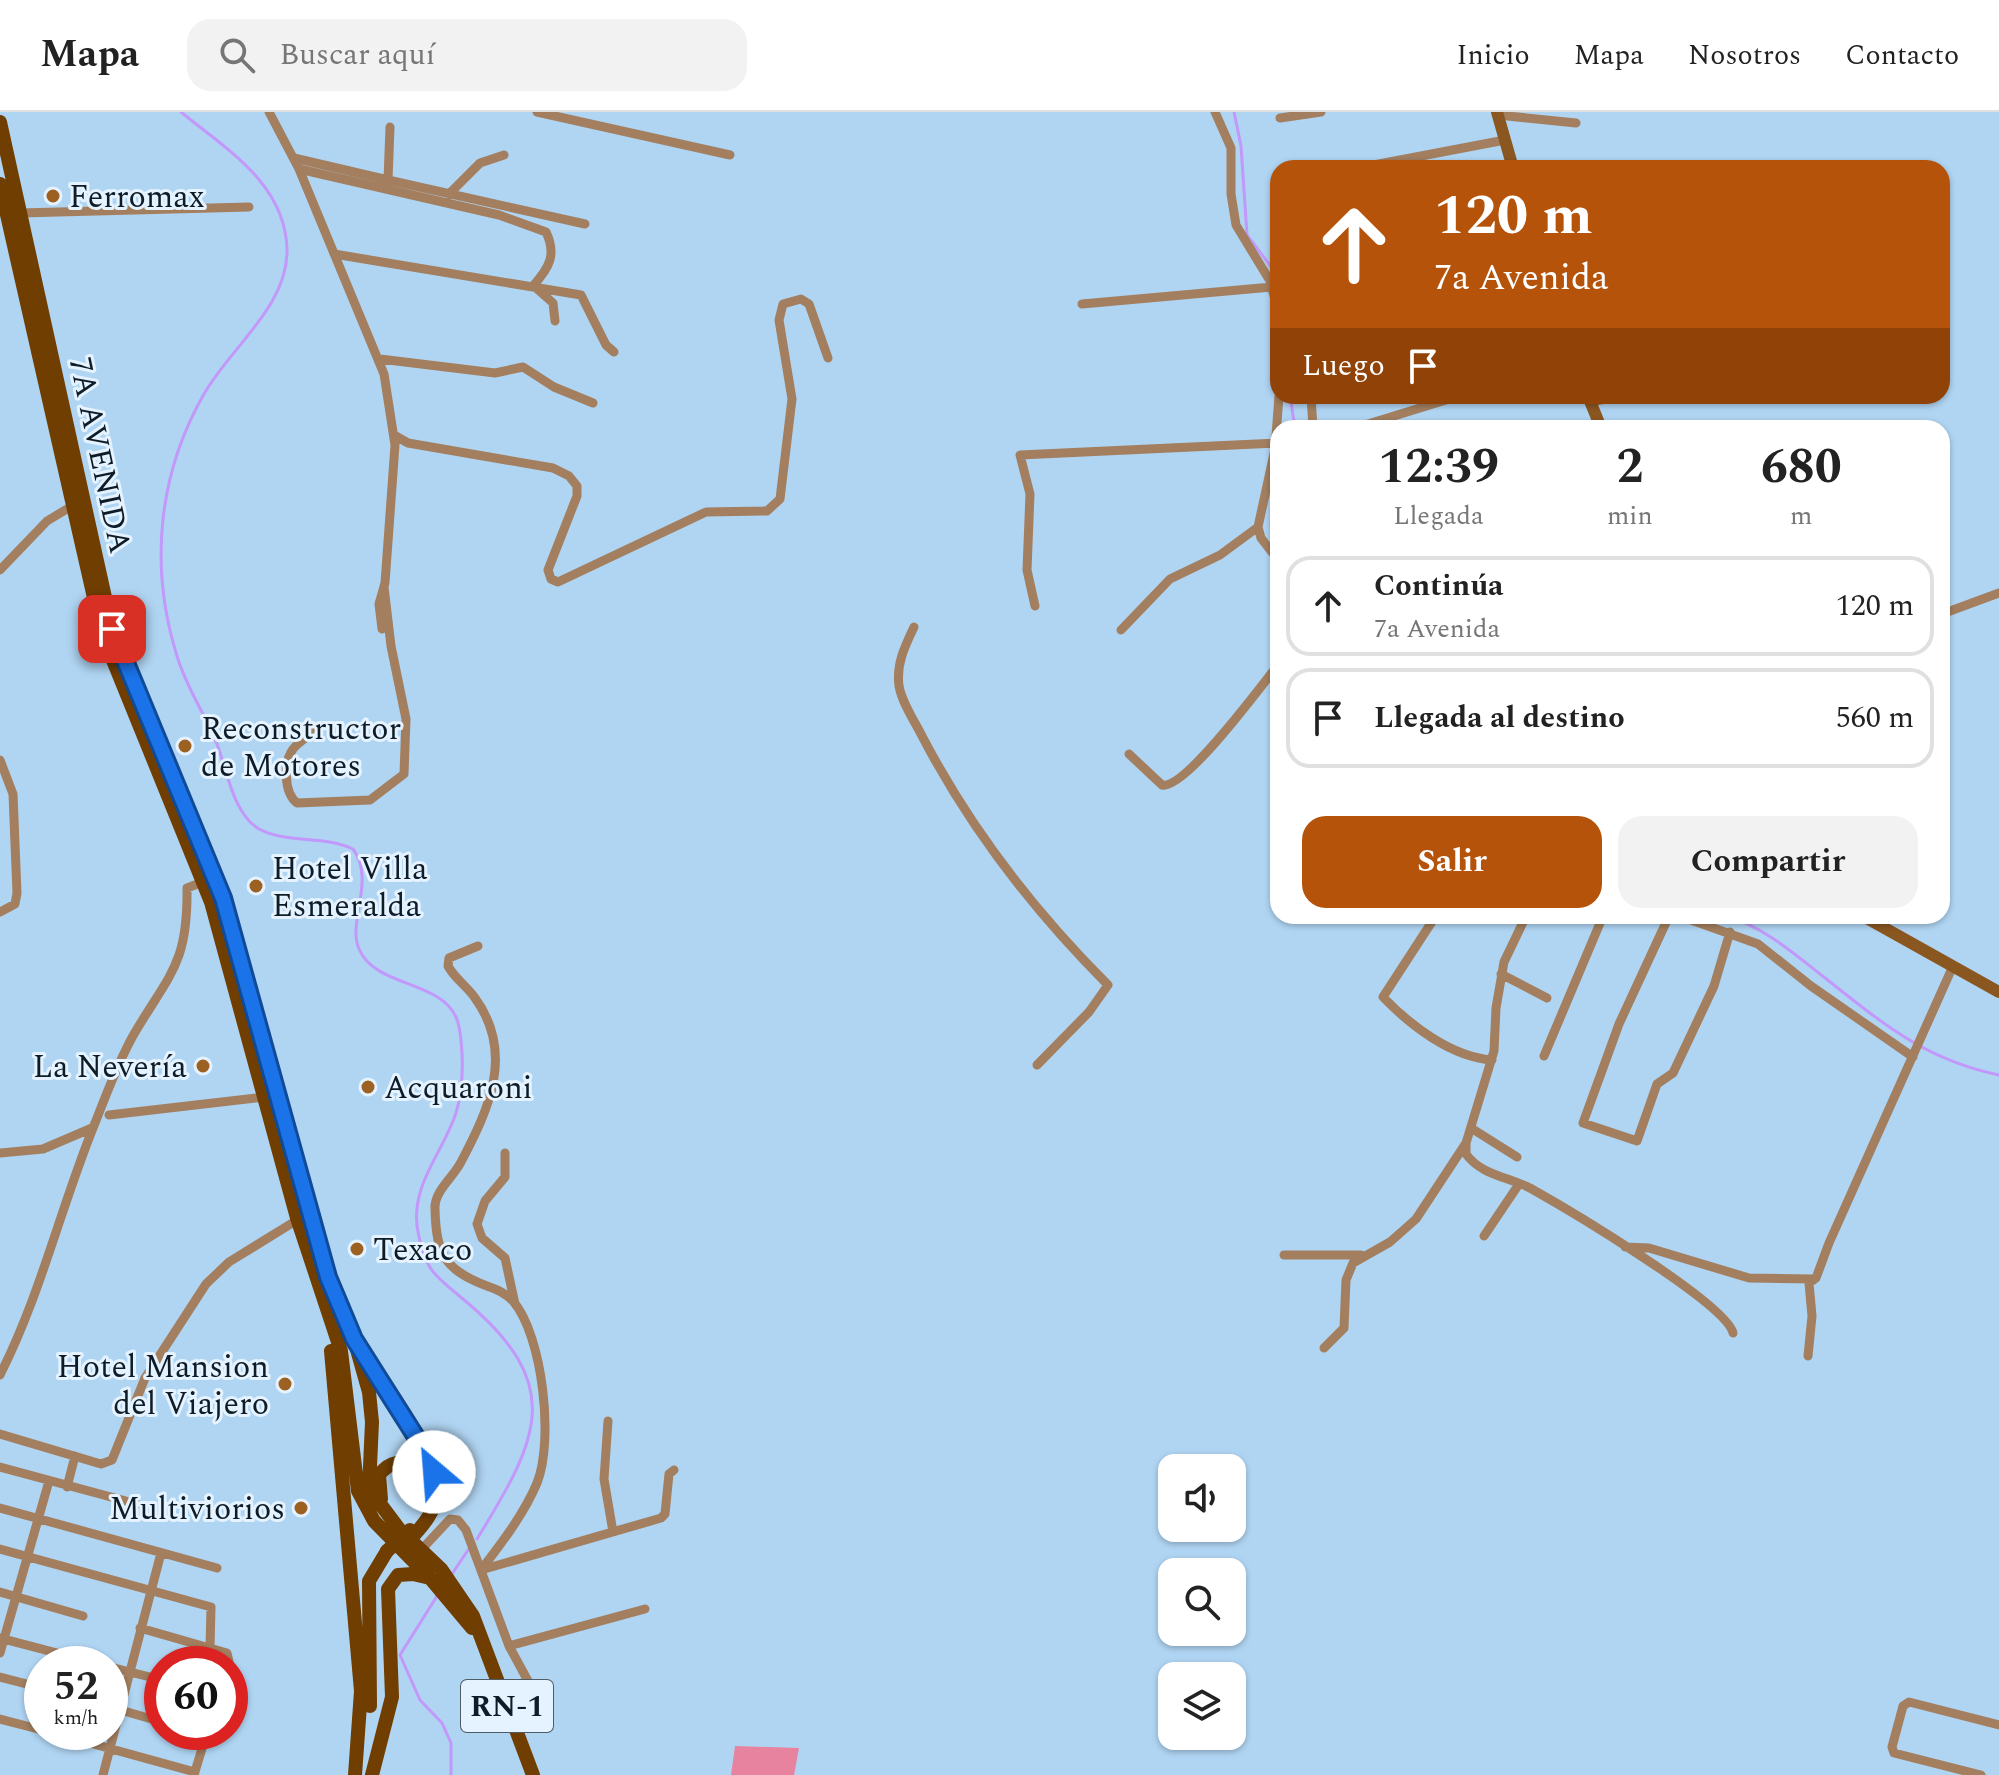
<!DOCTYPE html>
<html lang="es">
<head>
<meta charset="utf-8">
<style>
  body { margin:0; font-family:Spectral,serif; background:#f2f2f2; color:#222; height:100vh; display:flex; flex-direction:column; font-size:30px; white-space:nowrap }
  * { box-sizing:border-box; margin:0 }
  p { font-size:26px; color:#767676 }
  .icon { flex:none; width:44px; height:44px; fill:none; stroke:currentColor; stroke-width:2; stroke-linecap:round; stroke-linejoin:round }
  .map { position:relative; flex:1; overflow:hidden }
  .details { position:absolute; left:1270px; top:308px; width:680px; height:504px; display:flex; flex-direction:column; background:#fff; border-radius:24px; box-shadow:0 2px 6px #0004 }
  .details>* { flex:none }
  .top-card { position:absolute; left:1270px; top:48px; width:680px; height:244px; border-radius:24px; box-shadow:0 2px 6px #0004; background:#b45309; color:#fff; overflow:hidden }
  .buttons { position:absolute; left:1158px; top:1342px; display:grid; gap:16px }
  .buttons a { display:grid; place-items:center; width:88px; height:88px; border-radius:16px; background:#fff; box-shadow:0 2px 6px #0004; font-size:40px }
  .speed { position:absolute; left:24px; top:1534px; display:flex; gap:16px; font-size:40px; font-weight:700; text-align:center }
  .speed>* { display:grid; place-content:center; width:104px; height:104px; border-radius:50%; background:#fff; box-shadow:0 2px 6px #0004; line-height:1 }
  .speed small { font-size:20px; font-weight:400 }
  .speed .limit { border:12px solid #d22; background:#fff; color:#111 }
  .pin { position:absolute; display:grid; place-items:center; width:68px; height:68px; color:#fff; margin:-34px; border-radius:16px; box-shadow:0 4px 12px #0006 }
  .me { position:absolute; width:88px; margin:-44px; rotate:333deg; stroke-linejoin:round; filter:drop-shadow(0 0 6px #0008) }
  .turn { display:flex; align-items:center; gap:28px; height:168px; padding:0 32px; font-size:36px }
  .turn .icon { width:104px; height:104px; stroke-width:2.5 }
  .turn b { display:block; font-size:56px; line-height:68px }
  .then { display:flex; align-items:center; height:76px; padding:0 32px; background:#0003; gap:16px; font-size:30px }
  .eta { display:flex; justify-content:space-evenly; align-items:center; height:136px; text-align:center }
  .eta b { font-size:48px; font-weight:700; line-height:56px }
  .action { display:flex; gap:16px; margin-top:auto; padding:16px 32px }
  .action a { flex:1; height:92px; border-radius:24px; background:#b45309; color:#fff; font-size:32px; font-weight:700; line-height:92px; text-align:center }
  .action a+a { background:#f2f2f2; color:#222 }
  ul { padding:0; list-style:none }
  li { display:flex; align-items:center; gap:24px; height:100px; margin:0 16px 12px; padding:0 16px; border:4px solid #e0e0e0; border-radius:24px }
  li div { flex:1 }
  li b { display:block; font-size:30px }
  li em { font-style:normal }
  header { display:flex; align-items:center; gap:48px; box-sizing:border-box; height:112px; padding:0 40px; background:#fff; border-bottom:2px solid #e0e0e0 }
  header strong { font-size:38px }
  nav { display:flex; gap:44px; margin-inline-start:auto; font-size:28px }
  .search { width:560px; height:72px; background:#f2f2f2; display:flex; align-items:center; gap:20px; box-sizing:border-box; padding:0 28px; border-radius:24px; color:#767676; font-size:30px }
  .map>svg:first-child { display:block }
  .green { fill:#e7839f }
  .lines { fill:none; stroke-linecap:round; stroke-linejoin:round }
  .stream { stroke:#c298fa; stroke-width:3 }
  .street { stroke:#a37f5f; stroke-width:9 }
  .secondary { stroke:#8b5721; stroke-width:12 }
  .primary { stroke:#703e00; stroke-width:14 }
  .primary-bridge { stroke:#703e00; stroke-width:14 }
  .route-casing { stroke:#114b97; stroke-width:20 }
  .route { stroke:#1a73e8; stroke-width:14 }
  .poi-dot { fill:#9c6021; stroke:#e4f3ff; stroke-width:3 }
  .labels { text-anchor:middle; stroke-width:6; stroke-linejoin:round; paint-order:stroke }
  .shield { fill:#e4f3ff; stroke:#4e5c68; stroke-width:2 }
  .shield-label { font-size:30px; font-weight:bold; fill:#0e1c27 }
  .poi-label { font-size:32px; fill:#0e1c27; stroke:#e4f3ff; text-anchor:start }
  .street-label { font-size:32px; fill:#0e1c27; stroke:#e4f3ff }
</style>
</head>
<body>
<header>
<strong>Mapa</strong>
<div class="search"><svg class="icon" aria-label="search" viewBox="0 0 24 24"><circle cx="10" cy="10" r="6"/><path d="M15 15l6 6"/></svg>Buscar aquí</div>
<nav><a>Inicio</a><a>Mapa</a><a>Nosotros</a><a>Contacto</a></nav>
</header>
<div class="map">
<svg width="1999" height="1663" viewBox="0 0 1999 1663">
  <rect width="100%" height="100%" fill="#b0d5f3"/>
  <!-- green -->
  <path class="green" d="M735,1634l64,2 -5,27h-63z"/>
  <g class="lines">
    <!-- stream -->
    <path class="stream" d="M181,0c45,37 105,72 106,138 1,56 -57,98 -83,144 -46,80 -55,173 -27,262 9,31 28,58 40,88 10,26 16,70 42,85 28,15 65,6 94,20 23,31 -6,73 6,100 16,38 80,31 97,68 5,11 5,24 6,36 1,20 0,40 -6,60 -13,40 -47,73 -38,119 7,38 16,43 45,67 104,86 76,139 14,240
      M1234,0l7,34 6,89 31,41
      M1290,284l5,32
      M1278,390l-7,21 7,27
      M1727,804c36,11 64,35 93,58 60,47 102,85 179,101
      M450,1465l18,-27
      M437,1484l-37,59 20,45 22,23 9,20v32"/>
    <!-- street -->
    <path class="street" d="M269,0l30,57 85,205 11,71 -10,138 -6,21 3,25
      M537,0l193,43
      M1215,0l16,36v46l5,31 34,56 8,29
      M1498,3l78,8
      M1280,6l41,-6
      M294,46l94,22 2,-53
      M1358,56l147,-28
      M299,57l200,46 47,17c11,23 3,36 -13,54
      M388,68l197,44
      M1277,71h1
      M448,83l32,-32 24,-8
      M20,101l229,-6
      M334,142l247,41 25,50 8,7
      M536,176l17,15 2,18
      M1082,192l190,-17
      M380,247l115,14 28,-6 31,20 39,16
      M1311,284l2,32
      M1590,290l33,-6
      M1355,316l104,-32
      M1627,316l59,-1
      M394,323l14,8 145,25 16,8 8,10v10l-29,74 3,9 7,3 148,-70 61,-1 13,-12 12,-100 -13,-79 4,-16 18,-5 8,5 19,54
      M1278,448l-17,-22 -3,-11 17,-78 4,-53
      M0,458l47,-49 25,-15
      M1035,494l-8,-36 3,-76 -10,-39 255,-12
      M1942,502l57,-21
      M914,515c-9,19 -18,37 -15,59 3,17 15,34 23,50 48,92 113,176 186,249l-19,27 -52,53
      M1121,518l49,-51 50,-24 38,-28
      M312,614c-3,14 -12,13 -19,23 -10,14 -9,44 4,54l73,-3 34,-26 2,-55 -15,-73 -7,-59
      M1129,642l33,31c23,5 99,-99 116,-120
      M0,648l13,34 4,99 -2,11 -15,8
      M1278,726v-6
      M1669,804l-50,108 -36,99 54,18 20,-57 16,-11 41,-87 16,-54
      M1680,804l78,28 53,42 102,71
      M1435,805l-52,80c27,28 68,60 109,63
      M478,834l-29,12 -1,8c7,13 19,20 27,32 40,55 14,111 -14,164 -8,16 -27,29 -26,47 1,46 10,61 52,77 11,4 18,7 26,15 30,35 41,140 24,182 -13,31 -36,61 -56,87
      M1501,862l46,24
      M1544,944l59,-140
      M109,1003l155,-18
      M1471,1016l46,29
      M1466,1031v11c15,21 42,23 64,34 34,19 196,115 203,145
      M0,1041l43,-4 49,-21
      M505,1041v24l-20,24 -8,23 5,14 23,20 10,46
      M1484,1124l35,-52
      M1625,1135l24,1 100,30 64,1
      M1284,1143h77
      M1324,1236l20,-20 2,-48 7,-17 37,-21 26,-23 50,-76 28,-92 2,-43 8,-46 22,-46
      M1808,1244l4,-40 -3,-33 7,-5 13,-35 124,-277
      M0,1263c41,-81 61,-169 95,-252 12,-30 23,-61 39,-89 36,-61 54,-70 53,-146l21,-8
      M608,1309l-4,58 9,53
      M0,1322l101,30 11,-4 33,-82 61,-94 23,-22 73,-45
      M0,1355l137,37
      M67,1375l8,-31
      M0,1396l217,60
      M0,1437l211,58 -1,41
      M421,1438l29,-31 8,1 8,10 43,116 19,35 -27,10
      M481,1458l180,-52 4,-4 4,-40 5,-4
      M0,1480l83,24
      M140,1516l87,25 3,13
      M0,1526l99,26
      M509,1534l136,-37
      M0,1541l49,-172
      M110,1555l52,13
      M0,1565l42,11
      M110,1595l52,15
      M0,1607l42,11
      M50,1620l145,40
      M103,1663l58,-222
      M194,1663l13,-43
      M1981,1663l-87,-22 -2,-6 11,-41 6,-4 90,23"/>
    <!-- secondary -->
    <path class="secondary" d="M1497,0l16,56
      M1588,284l13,32
      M1863,804l136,76"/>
    <!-- primary -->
    <path class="primary" d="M0,10l112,507 111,269 92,341 39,100 15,53 3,30 -3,67 30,40 42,40 32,47 60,159
      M0,72l102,449 109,269 86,316 44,133 17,140 16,30 56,57 42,50
      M361,1237c21,32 82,110 75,148 -2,15 -12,27 -22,38
      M331,1239l30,340 -6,84
      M381,1387l-2,-24c23,-30 52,0 47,29
      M370,1594l-1,-125 18,-30
      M372,1663l20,-78 -4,-108 10,-14 15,-1 17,4"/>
    <!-- primary-bridge -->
    <path class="primary-bridge" d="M387,1439l23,-21"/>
  </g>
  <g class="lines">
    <!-- route casing -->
    <g class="route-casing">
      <path id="route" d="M112,517l111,269 105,379 26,62 69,109 11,24"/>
    </g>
    <!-- route -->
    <use href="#route" class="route"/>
  </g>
  <!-- markers -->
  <g class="poi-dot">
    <circle cx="53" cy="84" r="8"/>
    <circle cx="185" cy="634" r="8"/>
    <circle cx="256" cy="774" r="8"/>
    <circle cx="203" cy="954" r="8"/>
    <circle cx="368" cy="975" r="8"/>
    <circle cx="357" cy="1137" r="8"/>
    <circle cx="285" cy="1272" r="8"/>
    <circle cx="301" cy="1396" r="8"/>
  </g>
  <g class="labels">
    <!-- shield labels -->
    <rect class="shield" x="461" y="1568" width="92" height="52" rx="6"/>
    <g class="shield-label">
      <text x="507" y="1604">RN-1</text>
    </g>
    <!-- poi labels -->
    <g class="poi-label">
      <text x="69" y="95">Ferromax</text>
      <text x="201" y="627">Reconstructor<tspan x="201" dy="37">de Motores</tspan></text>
      <text x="272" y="767">Hotel Villa<tspan x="272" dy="37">Esmeralda</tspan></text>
      <text x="187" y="965" text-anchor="end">La Nevería</text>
      <text x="384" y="986">Acquaroni</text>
      <text x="373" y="1148">Texaco</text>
      <text x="269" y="1265" text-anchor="end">Hotel Mansion<tspan x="269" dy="37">del Viajero</tspan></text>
      <text x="285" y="1407" text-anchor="end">Multiviorios</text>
    </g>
    <!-- street labels -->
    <g class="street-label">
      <text transform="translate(101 343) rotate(78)" y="11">7A AVENIDA</text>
    </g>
  </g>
</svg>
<div class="buttons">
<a><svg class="icon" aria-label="sound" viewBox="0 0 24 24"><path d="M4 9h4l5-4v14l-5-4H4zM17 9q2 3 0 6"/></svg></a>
<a><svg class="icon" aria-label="search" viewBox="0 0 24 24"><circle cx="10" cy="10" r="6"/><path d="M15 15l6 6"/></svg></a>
<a><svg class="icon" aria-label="layers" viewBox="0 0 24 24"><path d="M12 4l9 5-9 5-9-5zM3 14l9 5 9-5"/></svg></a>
</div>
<div class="speed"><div>52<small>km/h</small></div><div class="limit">60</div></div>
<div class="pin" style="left:112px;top:517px;background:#d93025"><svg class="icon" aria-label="arrive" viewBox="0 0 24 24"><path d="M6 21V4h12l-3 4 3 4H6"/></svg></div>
<svg class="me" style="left:434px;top:1360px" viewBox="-20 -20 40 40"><circle r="19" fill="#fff"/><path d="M0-13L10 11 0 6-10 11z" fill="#1a73e8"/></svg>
<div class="top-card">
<div class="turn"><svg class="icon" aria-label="ahead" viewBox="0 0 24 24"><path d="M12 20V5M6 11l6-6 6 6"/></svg><div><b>120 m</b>7a Avenida</div></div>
<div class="then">Luego<svg class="icon" aria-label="arrive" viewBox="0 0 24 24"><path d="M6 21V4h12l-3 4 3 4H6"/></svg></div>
</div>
<section class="details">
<div class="eta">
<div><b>12:39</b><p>Llegada</p></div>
<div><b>2</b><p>min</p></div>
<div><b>680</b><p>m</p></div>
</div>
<ul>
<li><svg class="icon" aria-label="ahead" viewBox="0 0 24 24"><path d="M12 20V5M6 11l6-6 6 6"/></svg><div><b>Continúa</b><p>7a Avenida</p></div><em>120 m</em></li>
<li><svg class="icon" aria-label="arrive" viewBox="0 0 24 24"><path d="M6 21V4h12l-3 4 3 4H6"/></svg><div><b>Llegada al destino</b></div><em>560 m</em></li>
</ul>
<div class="action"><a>Salir</a><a>Compartir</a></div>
</section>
</div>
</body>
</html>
